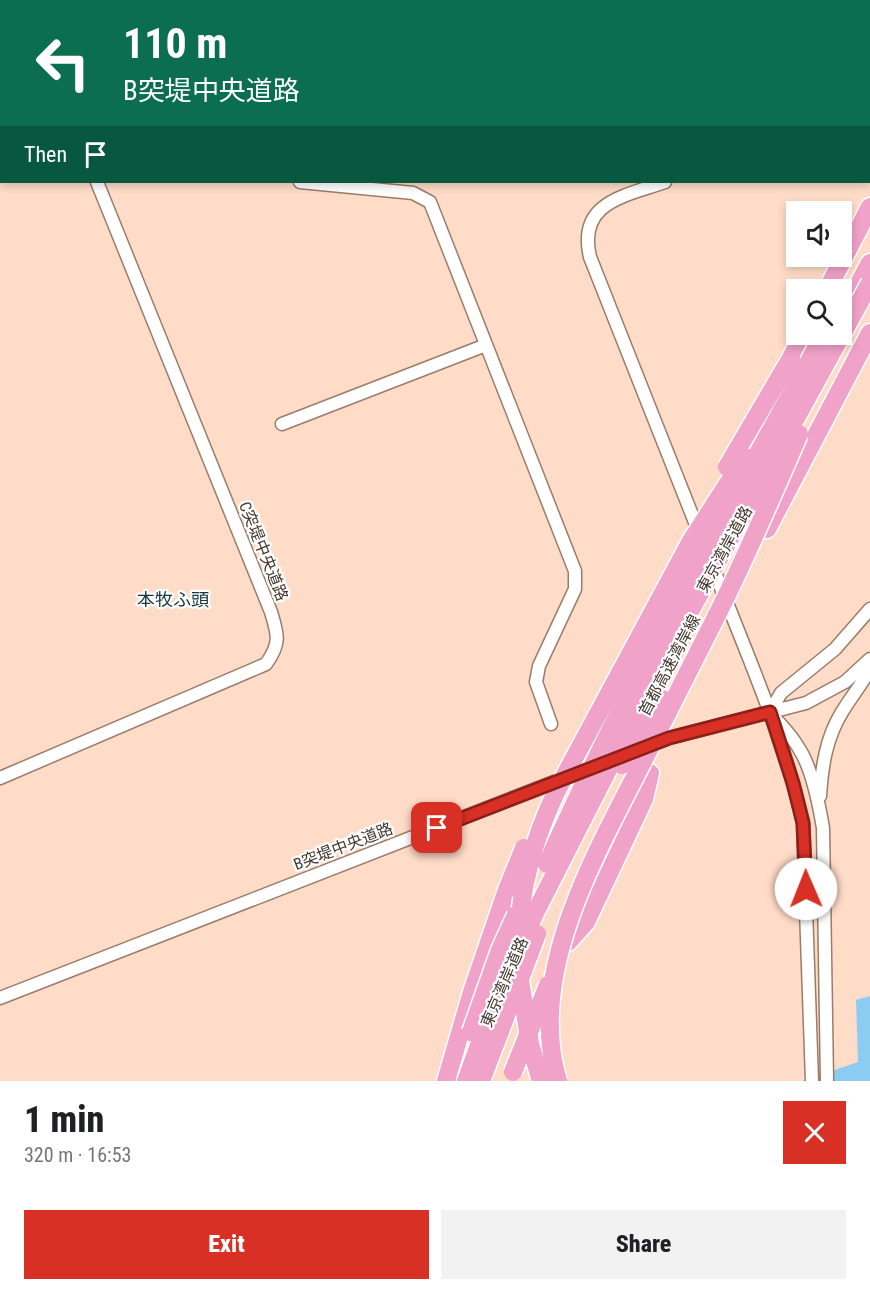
<!DOCTYPE html>
<html lang="en">
<head>
<meta charset="utf-8">
<style>
  body { margin:0; font-family:"Roboto Condensed","Noto Sans JP",sans-serif; background:#f2f2f2; color:#202124; height:100vh; display:flex; flex-direction:column; font-size:22px; white-space:nowrap }
  * { box-sizing:border-box; margin:0 }
  p { font-size:20px; color:#757577 }
  .icon { flex:none; width:33px; height:33px; fill:none; stroke:currentColor; stroke-width:2; stroke-linecap:round; stroke-linejoin:round }
  .map { position:relative; height:1081px; overflow:hidden }
  .panel { display:flex; flex-direction:column; background:#fff; flex:1 }
  .panel>* { flex:none }
  .guide { position:absolute; left:0px; top:0px; width:870px; height:183px; box-shadow:0 3px 9px #0003; background:#0b6e4f; color:#fff; overflow:hidden }
  .buttons { position:absolute; left:786px; top:201px; display:grid; gap:12px }
  .buttons a { display:grid; place-items:center; width:66px; height:66px; border-radius:0px; background:#fff; box-shadow:0 3px 9px #0003; font-size:30px }
  .pin { position:absolute; display:grid; place-items:center; width:51px; height:51px; color:#fff; margin:-26px; border-radius:12px; box-shadow:0 3px 9px #0006 }
  .me { position:absolute; width:66px; margin:-33px; rotate:359deg; stroke-linejoin:round; filter:drop-shadow(0 0 4px #0008) }
  .turn { display:flex; align-items:center; gap:21px; height:126px; padding:0 24px; font-size:27px }
  .turn .icon { width:78px; height:78px; stroke-width:2.5 }
  .turn b { display:block; font-size:42px; line-height:51px }
  .then { display:flex; align-items:center; height:57px; padding:0 24px; background:#0003; gap:12px; font-size:22px }
  .round { display:grid; place-items:center; flex:none; width:63px; height:63px; border-radius:0px; background:#f2f2f2 }
  .head { display:flex; align-items:center; justify-content:space-between; height:102px; padding:0 24px }
  h1 { font-size:36px; font-weight:800; line-height:45px }
  .button { display:flex; gap:12px; margin-top:auto; padding:12px 24px }
  .button a { flex:1; height:69px; border-radius:0px; background:#d93025; color:#fff; font-size:24px; font-weight:800; line-height:69px; text-align:center }
  .button a+a { background:#f2f2f2; color:#202124 }
  .map>svg:first-child { display:block }
  .water { fill:#8cccf2 }
  .lines { fill:none; stroke-linecap:round; stroke-linejoin:round }
  .minor-casing { stroke:#9b7c69; stroke-width:15 }
  .highway-casing { stroke:#fff; stroke-width:21 }
  .minor { stroke:#fff; stroke-width:12 }
  .highway { stroke:#f0a2c9; stroke-width:18 }
  .rail { stroke:#877265; stroke-width:3 }
  .highway-bridge-casing { stroke:#fff; stroke-width:21; stroke-linecap:butt }
  .highway-bridge { stroke:#f0a2c9; stroke-width:18 }
  .route-casing { stroke:#8d1f18; stroke-width:15 }
  .route { stroke:#d93025; stroke-width:10 }
  .labels { text-anchor:middle; stroke-width:4.5; stroke-linejoin:round; paint-order:stroke }
  .street-label { font-size:16px; fill:#44372e; stroke:#fff }
  .neighbourhood-label { font-size:18px; fill:#16393c; stroke:#fff }
</style>
</head>
<body>
<div class="map">
<svg width="870" height="1081" viewBox="0 0 870 1081">
  <rect width="100%" height="100%" fill="#ffdcc8"/>
  <!-- water -->
  <path class="water" d="M870,996v85h-68l56,-19 -2,-62z"/>
  <g class="lines">
    <!-- minor casing -->
    <g class="minor-casing">
      <path id="minor" d="M831,0l1,2
        M259,2l4,-2
        M868,7l2,4
        M868,99l2,4
        M300,182l113,11 17,9 145,369v18l-36,77 -3,16 15,42
        M665,182c-40,14 -88,20 -75,75l110,278
        M282,424l204,-79
        M712,565c33,85 71,169 91,258l9,258
        M770,712l11,-19 54,-44 35,-40
        M774,717c9,10 18,19 24,30 14,20 21,57 25,81l4,253
        M648,746l21,-8 137,-35 39,-21 25,-23
        M0,778l266,-114c15,-21 12,-29 5,-52l-174,-430
        M820,796c2,-30 6,-58 22,-84 9,-15 20,-28 28,-43
        M0,998l595,-232"/>
    </g>
    <!-- highway casing -->
    <g class="highway-casing">
      <path id="highway" d="M827,290l43,-83
        M842,315l28,-52
        M791,358l12,-24
        M767,529l103,-196
        M568,942l18,-20 58,-123 6,-26
        M446,1081l26,-89 35,-102"/>
    </g>
    <!-- minor -->
    <use href="#minor" class="minor"/>
    <!-- highway -->
    <use href="#highway" class="highway"/>
    <!-- rail -->
    <path class="rail" d="M416,2l4,-2"/>
    <!-- highway-bridge casing -->
    <g class="highway-bridge-casing">
      <path id="highway-bridge" d="M727,467l64,-109
        M622,765l40,-66
        M547,864c81,-182 181,-355 277,-530
        M507,890l17,-42
        M519,935c1,-50 16,-98 37,-143l135,-251 54,-84
        M520,980l10,64 11,37
        M471,1032l29,-82 16,-35
        M513,1072l35,-87
        M466,1081l32,-88 38,-82 136,-267 198,-361
        M481,1081l56,-147
        M558,1081c-32,-105 35,-222 81,-312 25,-50 51,-100 76,-150 31,-61 57,-123 84,-185"/>
    </g>
    <!-- highway-bridge -->
    <use href="#highway-bridge" class="highway-bridge"/>
  </g>
  <g class="lines">
    <!-- route casing -->
    <g class="route-casing">
      <path id="route" d="M437,828l232,-90 101,-26 23,71 10,40 3,66"/>
    </g>
    <!-- route -->
    <use href="#route" class="route"/>
  </g>
  <g class="labels">
    <!-- street labels -->
    <g class="street-label">
      <text transform="translate(724 549) rotate(-61)" y="6">東京湾岸道路</text>
      <text transform="translate(264 551) rotate(68)" y="6">C突堤中央道路</text>
      <text transform="translate(669 665) rotate(-62)" y="6">首都高速湾岸線</text>
      <text transform="translate(343 846) rotate(-21)" y="6">B突堤中央道路</text>
      <text transform="translate(504 982) rotate(-67)" y="6">東京湾岸道路</text>
    </g>
    <!-- neighbourhood labels -->
    <g class="neighbourhood-label">
      <text x="173" y="606">本牧ふ頭</text>
    </g>
  </g>
</svg>
<div class="buttons">
<a><svg class="icon" aria-label="sound" viewBox="0 0 24 24"><path d="M4 9h4l5-4v14l-5-4H4zM17 9q2 3 0 6"/></svg></a>
<a><svg class="icon" aria-label="search" viewBox="0 0 24 24"><circle cx="10" cy="10" r="6"/><path d="M15 15l6 6"/></svg></a>
</div>
<div class="pin" style="left:437px;top:828px;background:#d93025"><svg class="icon" aria-label="arrive" viewBox="0 0 24 24"><path d="M6 21V4h12l-3 4 3 4H6"/></svg></div>
<svg class="me" style="left:806px;top:889px" viewBox="-20 -20 40 40"><circle r="19" fill="#fff"/><path d="M0-13L10 11 0 6-10 11z" fill="#d93025"/></svg>
<div class="guide">
<div class="turn"><svg class="icon" aria-label="left" viewBox="0 0 24 24"><path d="M17 20v-9H6M10 6l-5 5 5 5"/></svg><div><b>110 m</b>B突堤中央道路</div></div>
<div class="then">Then<svg class="icon" aria-label="arrive" viewBox="0 0 24 24"><path d="M6 21V4h12l-3 4 3 4H6"/></svg></div>
</div>
</div>
<section class="panel">
<div class="head"><div><h1>1 min</h1><p>320 m · 16:53</p></div><a class="round" style="background:#d93025;color:#fff"><svg class="icon" aria-label="close" viewBox="0 0 24 24"><path d="M6 6l12 12M18 6L6 18"/></svg></a></div>
<div class="button"><a>Exit</a><a>Share</a></div>
</section>
</body>
</html>
